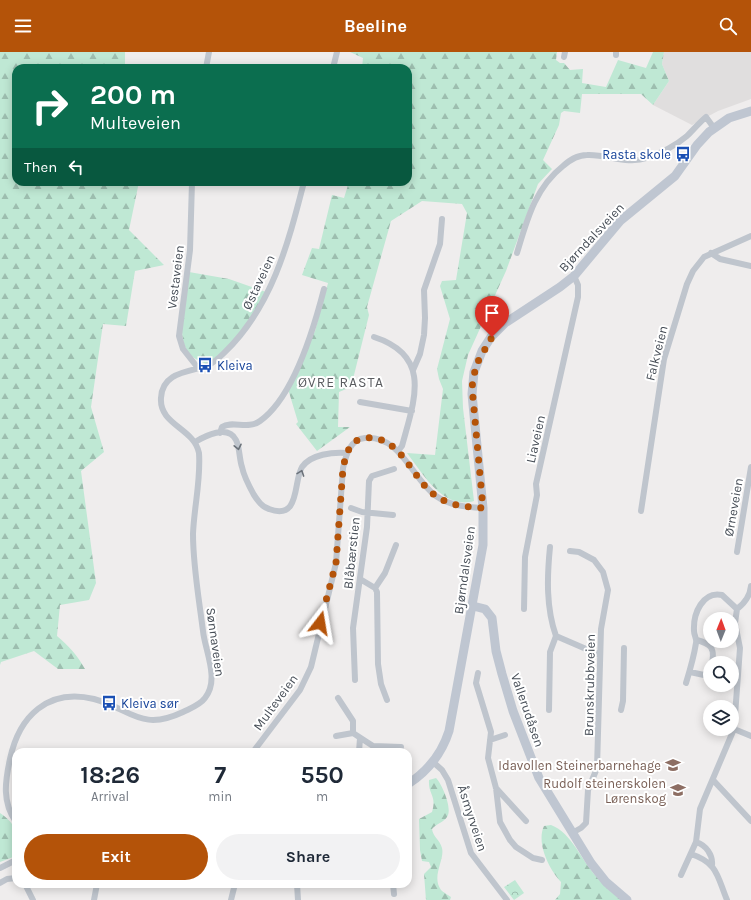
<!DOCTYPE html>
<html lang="en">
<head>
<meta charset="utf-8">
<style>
  body { margin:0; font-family:Karla,sans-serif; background:#f2f2f3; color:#1f2937; height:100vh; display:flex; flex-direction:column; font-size:15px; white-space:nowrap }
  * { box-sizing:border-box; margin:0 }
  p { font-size:13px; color:#747a83 }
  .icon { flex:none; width:22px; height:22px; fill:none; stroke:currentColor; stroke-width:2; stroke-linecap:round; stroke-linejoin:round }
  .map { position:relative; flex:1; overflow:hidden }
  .side { position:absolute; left:12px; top:696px; width:400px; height:140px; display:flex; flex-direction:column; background:#fff; border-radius:12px; box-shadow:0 2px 10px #0003 }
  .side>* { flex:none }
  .banner { position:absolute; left:12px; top:12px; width:400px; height:122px; border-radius:12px; box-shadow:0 2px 10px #0003; background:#0b6e4f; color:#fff; overflow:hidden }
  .needle { width:26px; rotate:1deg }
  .fabs { position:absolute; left:703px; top:560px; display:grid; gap:8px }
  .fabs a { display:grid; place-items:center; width:36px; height:36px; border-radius:50%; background:#fff; box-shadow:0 2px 10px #0003; font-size:20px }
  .pin { position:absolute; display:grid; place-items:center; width:34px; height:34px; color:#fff; margin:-41px -17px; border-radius:50% 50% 50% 0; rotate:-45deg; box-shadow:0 0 4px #0007 }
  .pin .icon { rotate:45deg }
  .me { position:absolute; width:44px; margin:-22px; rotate:14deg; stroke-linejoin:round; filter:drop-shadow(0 0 3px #0008) }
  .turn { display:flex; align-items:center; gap:14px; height:84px; padding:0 12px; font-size:18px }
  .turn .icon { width:52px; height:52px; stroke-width:2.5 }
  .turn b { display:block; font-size:28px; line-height:34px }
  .then { display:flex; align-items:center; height:38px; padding:0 12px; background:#0003; gap:8px; font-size:15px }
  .eta { display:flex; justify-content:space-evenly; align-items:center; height:68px; text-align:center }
  .eta b { font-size:24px; font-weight:700; line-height:28px }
  .action { display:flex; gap:8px; margin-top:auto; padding:8px 12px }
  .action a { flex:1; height:46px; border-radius:24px; background:#b45309; color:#fff; font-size:16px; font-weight:700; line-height:46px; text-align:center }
  .action a+a { background:#f2f2f3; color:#1f2937 }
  header { display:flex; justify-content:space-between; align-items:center; height:52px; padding:0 12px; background:#b45309; color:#fff; font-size:18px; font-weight:700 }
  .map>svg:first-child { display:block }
  .education { fill:#e0dede }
  .forest { fill:url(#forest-firs) }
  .park { fill:url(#park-crowns) }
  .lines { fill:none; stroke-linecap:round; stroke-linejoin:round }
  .street { stroke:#bfc5cd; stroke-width:6 }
  .secondary { stroke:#bfc6d1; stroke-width:9 }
  .oneway { stroke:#6b727a }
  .route { stroke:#b45309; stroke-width:7; stroke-dasharray:0 12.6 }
  .labels { text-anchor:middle; stroke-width:4; stroke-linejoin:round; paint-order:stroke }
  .transit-label { font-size:13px; fill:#164399; stroke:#fff; text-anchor:start }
  .street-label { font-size:13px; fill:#474e57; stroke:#fff }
  .education-label { font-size:13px; fill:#785e54; stroke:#fff; text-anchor:end }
  .neighbourhood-label { font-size:14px; letter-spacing:1px; fill:#5a5c60; stroke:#fff }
</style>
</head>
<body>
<header><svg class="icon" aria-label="menu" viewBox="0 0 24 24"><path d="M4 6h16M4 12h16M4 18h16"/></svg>Beeline<svg class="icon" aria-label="search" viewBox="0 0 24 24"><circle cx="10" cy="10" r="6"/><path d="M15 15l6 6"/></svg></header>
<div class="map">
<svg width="751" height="848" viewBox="0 0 751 848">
  <defs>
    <pattern id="forest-firs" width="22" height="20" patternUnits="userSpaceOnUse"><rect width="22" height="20" fill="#bfe8d4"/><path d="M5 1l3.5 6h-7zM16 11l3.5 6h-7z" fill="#9dbeaf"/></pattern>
    <pattern id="park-crowns" width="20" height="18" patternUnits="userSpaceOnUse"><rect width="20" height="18" fill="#bfe8d4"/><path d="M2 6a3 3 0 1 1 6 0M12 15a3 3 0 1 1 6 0" fill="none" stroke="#9dbeaf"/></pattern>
  </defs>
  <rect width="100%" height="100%" fill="#efeded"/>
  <!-- education -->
  <path class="education" d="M664,0h87v47l-33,12 -26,14 -39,-20 16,-24 -7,-17z"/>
  <!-- forest -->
  <path class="forest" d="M0,0h125v16h-109v114h123l-10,48 35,35 -29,6 -9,55 -23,-2 -12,83 13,45 -23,19 15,112 -7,17 -29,5 -3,31c12,10 20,19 28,33h-27l-24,-18 -33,11 -1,3z
    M350,0h207l-1,8 4,3h4l6,7 13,-1 -1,14 24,4 12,-27 28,8 7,-16h11l-2,12 7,17 -16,24 -12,-11h-59l-2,19 -16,-2 -3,2 -2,12 -16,35 9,9 -14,15 -32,87 -38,84 -6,26 1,27 11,93c-31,9 -51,-27 -67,-48l28,2 8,-66 -4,-10 -2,-10 13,-50 -10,-33 2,-5 14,-1 11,-67 -5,-9 -40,-3 -31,20 -24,86 2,8 -18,72 -12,5 -1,35h12l-33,24 -21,-27 2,-2 -10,-33 27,-58 13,-48 -26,-8 10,-27 7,1 13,-54 12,3 5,-16h59v-114h-46l1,-10z
    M189,220l40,7 37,13c-15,25 -34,58 -60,72 -6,-3 -14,-6 -18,-12 -13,-18 -2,-58 1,-80z
    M436,726c6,6 17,31 11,39 -3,5 -11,7 -15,12 1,8 8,11 10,19 3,12 -11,28 -1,42 2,2 7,5 10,7l-1,3h-24l-2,-26 7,-7 -2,-5 -7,-1 -2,-11 -1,-31 13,-7c5,-17 -4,-17 -3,-32z
    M0,761c20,14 16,21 16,43l-16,6z
    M551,773c21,8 30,35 45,51 7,9 16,17 25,24h-66l5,-6 1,-12c-12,-13 -25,-39 -17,-56z"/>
  <!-- park -->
  <path class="park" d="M515,828l9,13 -10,7 -10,-13z"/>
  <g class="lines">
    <!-- street -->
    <path class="street" d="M616,3v-3
      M564,5l1,-5
      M206,16l3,-16
      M333,16l4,-16
      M192,130l-2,68 -11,86 4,13 15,19
      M517,201c10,-33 18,-65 46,-87 7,-6 14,-11 24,-11 21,-1 39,10 60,3 14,-5 28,-12 40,-22 6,-6 12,-13 19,-19l8,11
      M711,201l9,6 31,7
      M374,285c59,19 40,64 28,109l-4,5
      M413,318l7,-16 4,-19 1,-17 -1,-28 16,-46 2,-25
      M360,350l52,9
      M220,381l2,-6c10,-7 26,3 38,-6 34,-24 54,-93 64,-132
      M195,390c10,-6 33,-18 41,-2 4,8 3,18 6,27 2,10 7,19 12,28 4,6 8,12 15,14 32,12 24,-28 33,-42 9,-13 31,-15 45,-14
      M351,456l11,4 31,3
      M641,459l23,-152 23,-75 6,-13 11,-14 47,-21
      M550,495c-3,30 -4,61 6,89l44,19
      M570,499l9,1 15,8 9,12 5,18 -7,39 -4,139 -9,22 -2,33 -5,5 -9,5
      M737,500l14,-85
      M360,527l15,9 2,4 1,72 3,20 6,16
      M375,536l10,-15 11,-28
      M524,557l1,-52 12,-62 -1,-11 42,-187v-12l-4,-9
      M697,588c14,4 18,8 15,23
      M690,620l14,3 6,-6
      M478,621l-2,10 15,49 -3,26 8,30 4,34 10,18 6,7 17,11 9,2
      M355,628l-2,-52 14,-101 2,-46 3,-5 22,-7
      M686,631c4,-13 8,-27 10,-40 1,-4 -2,-8 -2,-12 -1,-18 9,-40 28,-36l15,14
      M338,646l15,23v12
      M549,658l1,-58 6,-16
      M621,658l2,-9 1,-53
      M734,677l17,7
      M336,684l17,-3 20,13 28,1
      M490,688l15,-5
      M253,700l47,-62 11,-23 25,-104 7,-95c3,-13 7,-29 22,-30 36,-3 47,41 71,58 14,10 31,11 47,12
      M359,700l1,-14
      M433,710l9,8 6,10 23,73 36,47
      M713,728l38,41
      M496,736l30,33
      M16,770c-14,-20 -11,-40 -6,-63 9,-43 38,-71 84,-60 37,10 47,33 89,13 8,-4 17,-7 22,-14 15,-19 0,-47 -2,-67 -4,-32 -10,-65 -10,-97 1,-27 8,-54 6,-81 -5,-25 -40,-28 -38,-55 1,-26 28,-26 46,-32 6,-3 12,-8 17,-13 48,-46 64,-109 80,-171
      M696,790c10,3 17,13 16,23
      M691,802c27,9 26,22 36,46
      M0,816l16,-8
      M681,823l15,-33 4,-33 34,-80 6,-81 -5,-25 2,-14c8,-6 13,-13 14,-23
      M0,831l7,-4 9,-1
      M25,832l8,16
      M297,832l1,16
      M393,832l1,10
      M94,848l3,-16
      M231,848l4,-16"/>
    <!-- secondary -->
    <path class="secondary" d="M473,554l12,3 7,9 4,33 6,23 11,37 26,67 52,85 15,19 21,18
      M408,732c20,-13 34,-31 41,-53l34,-186v-37l-11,-114 2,-22 8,-21 9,-14 14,-14 55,-36 14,-11 46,-55 55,-45 22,-31 12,-13 20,-14 22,-7"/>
  </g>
  <!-- one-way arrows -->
  <defs><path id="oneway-chevron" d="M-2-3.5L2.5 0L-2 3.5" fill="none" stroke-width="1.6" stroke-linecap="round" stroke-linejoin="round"/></defs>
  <g class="oneway">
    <use href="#oneway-chevron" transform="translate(238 395) rotate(78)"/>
    <use href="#oneway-chevron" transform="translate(301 421) rotate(-70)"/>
  </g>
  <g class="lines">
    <!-- route -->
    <path class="route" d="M320,571l16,-60 7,-95c3,-13 6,-28 22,-30 36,-4 47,42 71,58 14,10 31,11 47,12l-11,-121 4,-22 16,-28"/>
  </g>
  <!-- icons -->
  <defs>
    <g id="bus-bare" transform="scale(1.2)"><path d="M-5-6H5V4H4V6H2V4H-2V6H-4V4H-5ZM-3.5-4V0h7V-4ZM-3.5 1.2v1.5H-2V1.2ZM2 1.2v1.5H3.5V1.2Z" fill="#1a4fb4" stroke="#fff" stroke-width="2.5" paint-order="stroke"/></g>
    <g id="school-bare" transform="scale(1.2)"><path d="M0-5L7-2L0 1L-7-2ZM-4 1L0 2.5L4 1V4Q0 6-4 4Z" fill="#8d6e63" stroke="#fff" stroke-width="2.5" paint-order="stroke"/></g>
  </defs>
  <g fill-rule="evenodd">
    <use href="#bus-bare" x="683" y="102"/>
    <use href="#bus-bare" x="205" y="313"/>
    <use href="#bus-bare" x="109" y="651"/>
    <use href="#school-bare" x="673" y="713"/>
    <use href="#school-bare" x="678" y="738"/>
  </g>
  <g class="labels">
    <!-- transit labels -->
    <g class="transit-label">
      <text x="671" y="107" text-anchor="end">Rasta skole</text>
      <text x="217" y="318">Kleiva</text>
      <text x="121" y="656">Kleiva sør</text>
    </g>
    <!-- street labels -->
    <g class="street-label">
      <text transform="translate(591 185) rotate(-47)" y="5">Bjørndalsveien</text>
      <text transform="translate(175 225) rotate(-83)" y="5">Vestaveien</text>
      <text transform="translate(258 230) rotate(-65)" y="5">Østaveien</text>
      <text transform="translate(656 301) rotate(-76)" y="5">Falkveien</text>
      <text transform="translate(535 387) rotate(-77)" y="5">Liaveien</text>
      <text transform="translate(733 455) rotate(-80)" y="5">Ørneveien</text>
      <text transform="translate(351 501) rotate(-84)" y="5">Blåbærstien</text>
      <text transform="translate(464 518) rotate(-82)" y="5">Bjørndalsveien</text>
      <text transform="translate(216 590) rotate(82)" y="5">Sønnaveien</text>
      <text transform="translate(589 633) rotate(-89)" y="5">Brunskrubbveien</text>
      <text transform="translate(275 650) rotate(-54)" y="5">Multeveien</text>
      <text transform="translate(528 658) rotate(71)" y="5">Vallerudåsen</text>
      <text transform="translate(473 766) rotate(72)" y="5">Åsmyrveien</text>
    </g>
    <!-- education labels -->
    <g class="education-label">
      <text x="661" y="718">Idavollen Steinerbarnehage</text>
      <text x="666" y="736">Rudolf steinerskolen<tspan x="666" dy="15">Lørenskog</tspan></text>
    </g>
    <!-- neighbourhood labels -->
    <g class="neighbourhood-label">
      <text x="341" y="335">ØVRE RASTA</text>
    </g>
  </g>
</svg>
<div class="fabs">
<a><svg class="needle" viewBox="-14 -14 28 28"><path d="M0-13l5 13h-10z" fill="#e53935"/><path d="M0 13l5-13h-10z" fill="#747a83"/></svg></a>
<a><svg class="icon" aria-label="search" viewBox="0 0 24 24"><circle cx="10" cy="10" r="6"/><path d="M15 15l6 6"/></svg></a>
<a><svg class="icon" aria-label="layers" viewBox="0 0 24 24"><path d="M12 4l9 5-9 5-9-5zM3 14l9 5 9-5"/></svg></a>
</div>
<div class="pin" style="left:492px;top:285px;background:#d93025"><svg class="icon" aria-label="arrive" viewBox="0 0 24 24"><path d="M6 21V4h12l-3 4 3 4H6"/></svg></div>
<svg class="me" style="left:320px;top:571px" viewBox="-20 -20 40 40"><path d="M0-17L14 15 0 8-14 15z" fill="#b45309" stroke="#fff" stroke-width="4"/></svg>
<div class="banner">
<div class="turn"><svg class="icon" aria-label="right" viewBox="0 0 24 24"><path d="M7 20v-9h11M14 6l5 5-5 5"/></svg><div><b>200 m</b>Multeveien</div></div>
<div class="then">Then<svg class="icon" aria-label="left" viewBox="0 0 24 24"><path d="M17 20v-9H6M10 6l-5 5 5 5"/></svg></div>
</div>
<section class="side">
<div class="eta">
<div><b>18:26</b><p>Arrival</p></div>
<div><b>7</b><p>min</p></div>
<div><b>550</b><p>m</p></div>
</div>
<div class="action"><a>Exit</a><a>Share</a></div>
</section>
</div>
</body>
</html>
